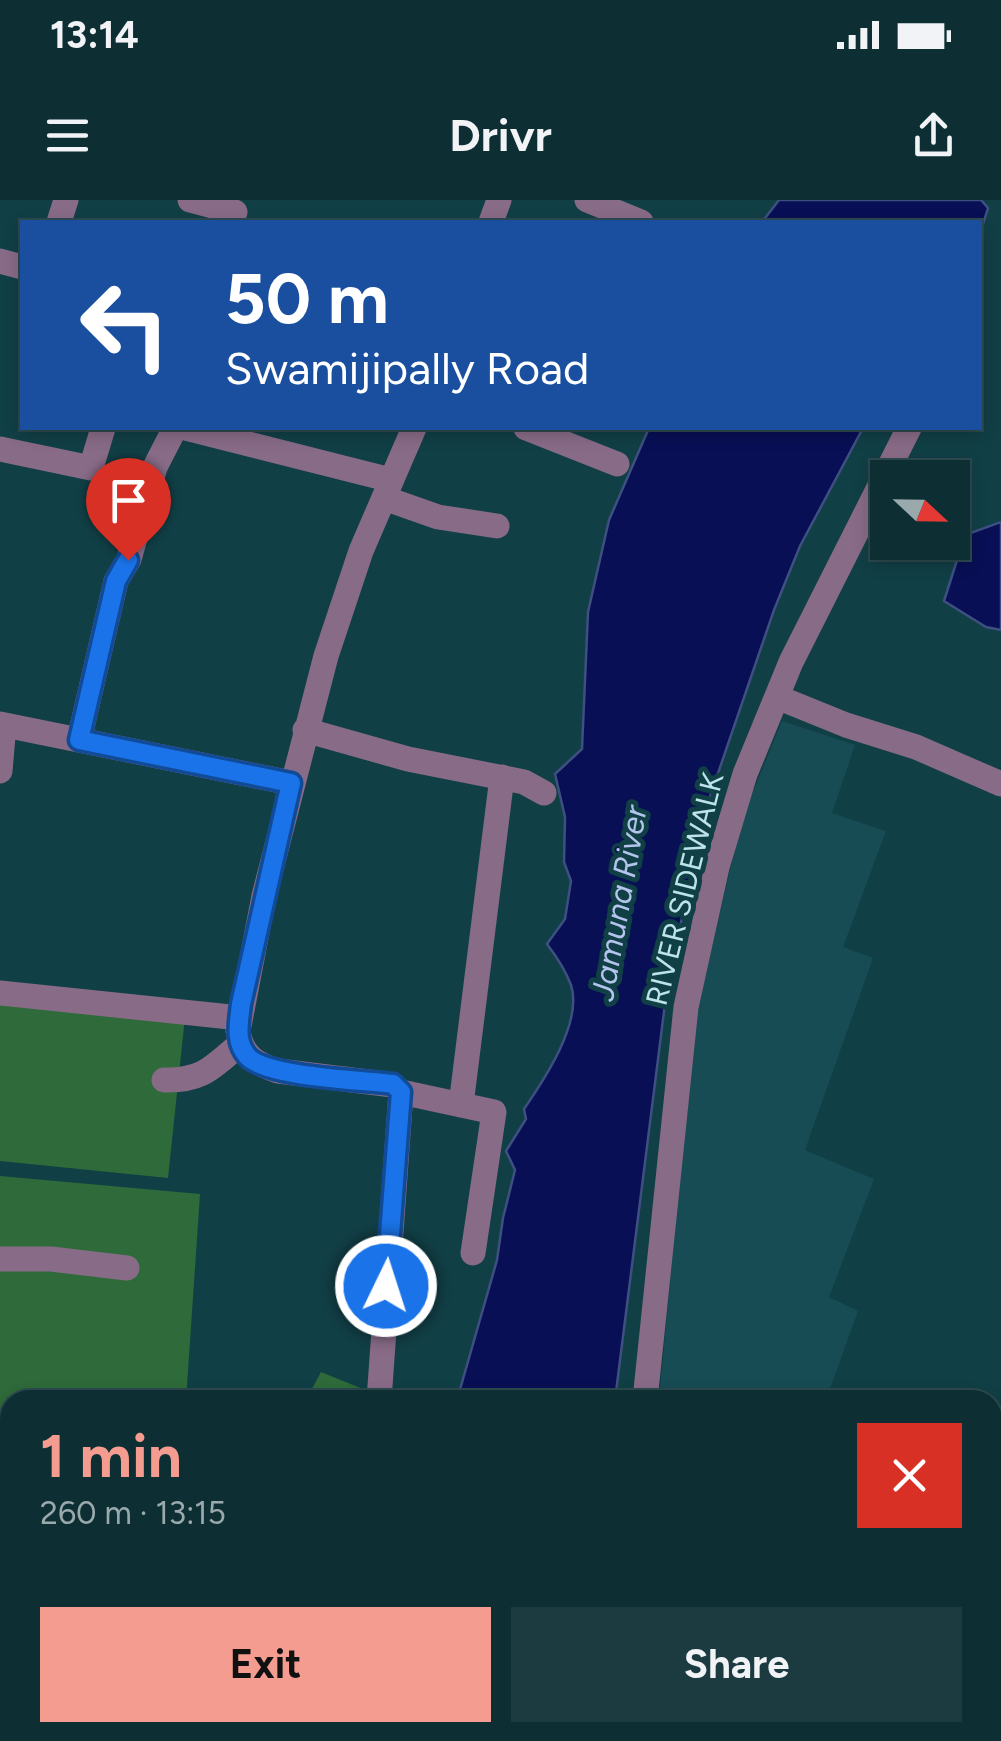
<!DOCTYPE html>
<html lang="en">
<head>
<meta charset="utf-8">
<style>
  body { margin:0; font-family:Figtree,sans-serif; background:#1b3b40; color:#f1f3f6; height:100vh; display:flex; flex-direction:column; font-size:38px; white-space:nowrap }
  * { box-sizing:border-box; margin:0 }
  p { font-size:32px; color:#9aa9ac }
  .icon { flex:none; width:55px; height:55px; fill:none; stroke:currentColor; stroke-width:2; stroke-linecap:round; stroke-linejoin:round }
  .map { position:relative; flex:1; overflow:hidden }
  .panel { position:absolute; left:0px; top:1190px; width:1002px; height:352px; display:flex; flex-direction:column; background:#0d2f34; border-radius:30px 30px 0 0; box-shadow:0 5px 15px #0003,0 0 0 2px #2d4a4f }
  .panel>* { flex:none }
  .hud { position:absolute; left:20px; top:20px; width:962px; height:210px; border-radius:0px; box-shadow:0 5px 15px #0003,0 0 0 2px #2d4a4f; background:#1a4fa0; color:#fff; overflow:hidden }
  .needle { width:65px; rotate:112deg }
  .fabs { position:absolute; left:870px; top:260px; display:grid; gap:20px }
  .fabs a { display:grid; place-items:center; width:100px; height:100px; border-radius:0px; background:#0d2f34; box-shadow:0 5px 15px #0003,0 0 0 2px #2d4a4f; font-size:50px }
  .pin { position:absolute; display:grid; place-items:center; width:85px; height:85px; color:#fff; margin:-102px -42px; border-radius:50% 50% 50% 0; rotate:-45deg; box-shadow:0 0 10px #0007 }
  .pin .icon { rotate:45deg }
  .me { position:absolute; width:110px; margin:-55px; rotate:4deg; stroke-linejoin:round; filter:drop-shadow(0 0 8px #0008) }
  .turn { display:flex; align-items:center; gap:35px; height:210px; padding:0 40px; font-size:45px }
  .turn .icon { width:130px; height:130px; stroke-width:2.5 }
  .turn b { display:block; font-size:70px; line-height:85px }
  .round { display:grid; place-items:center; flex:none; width:105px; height:105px; border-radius:0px; background:#1b3b40 }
  .head { display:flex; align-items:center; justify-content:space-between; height:170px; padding:0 40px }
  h1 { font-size:60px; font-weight:700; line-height:75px; color:#f59c90 }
  .action { display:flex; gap:20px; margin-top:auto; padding:20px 40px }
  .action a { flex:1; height:115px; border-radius:0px; background:#f59c90; color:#111; font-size:40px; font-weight:700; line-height:115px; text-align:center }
  .action a+a { background:#1b3b40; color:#f1f3f6 }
  .status { display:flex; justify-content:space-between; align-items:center; height:70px; padding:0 50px; background:#0d2f34; direction:ltr }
  .status svg { height:28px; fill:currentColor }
  header { display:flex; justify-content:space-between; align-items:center; height:130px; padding:0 40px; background:#0d2f34; font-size:45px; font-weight:700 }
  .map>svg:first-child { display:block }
  .built { fill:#174c54 }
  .green { fill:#2e6a3a }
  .water { fill:#080f54; stroke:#3e4f81; stroke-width:2.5 }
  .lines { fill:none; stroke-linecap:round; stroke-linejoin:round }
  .minor { stroke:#886b87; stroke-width:25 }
  .route-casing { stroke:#114b97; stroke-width:25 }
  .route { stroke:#1a73e8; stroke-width:18 }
  .labels { text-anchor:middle; stroke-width:10; stroke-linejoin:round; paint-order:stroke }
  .street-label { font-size:30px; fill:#bde4ea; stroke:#113f46 }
  .water-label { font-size:32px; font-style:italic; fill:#b4c4ec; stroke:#113f46 }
</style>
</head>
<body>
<div class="status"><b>13:14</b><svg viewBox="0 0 49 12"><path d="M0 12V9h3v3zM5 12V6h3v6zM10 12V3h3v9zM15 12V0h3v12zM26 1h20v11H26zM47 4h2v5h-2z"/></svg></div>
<header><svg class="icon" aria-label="menu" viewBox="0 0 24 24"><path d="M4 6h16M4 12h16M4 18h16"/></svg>Drivr<svg class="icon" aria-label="share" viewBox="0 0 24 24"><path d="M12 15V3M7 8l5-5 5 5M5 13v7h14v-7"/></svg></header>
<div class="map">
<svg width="1001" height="1541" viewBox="0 0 1001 1541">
  <rect width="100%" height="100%" fill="#113f46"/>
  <!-- built -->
  <path class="built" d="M782,521l73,24 -23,68 54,18 -43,116 30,11 -68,192 69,29 -45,118 29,14 -32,89h-167l36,-382 47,-199z"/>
  <!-- green -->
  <path class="green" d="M0,798l185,19 -17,161 -168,-17z
    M0,976l200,18 -14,206h-176v332l387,1 -2,8h-395z
    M321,1172l69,28h-84z"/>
  <!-- water -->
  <path class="water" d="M779,0h202l7,8 -8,26v-12h-218z
    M649,228h214l-63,118 -26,64 -70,204 -37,174 -52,412h-158l40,-140 6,-42 12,-48 -9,-19 20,-32 -2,-10c20,-29 59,-87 47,-124 -5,-14 -15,-29 -24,-41l18,-25 6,-38 -7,-19 1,-45 -10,-43 27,-25 6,-137 21,-92z
    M1001,322v108l-15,-3 -42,-26 21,-66z
    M994,1438l7,1v102h-56l2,-8 45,-1z
    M414,1533v-1l151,1 -2,8h-150z"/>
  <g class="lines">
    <!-- minor -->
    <path class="minor" d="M190,0l45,12
      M587,0l54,22
      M59,22l7,-22
      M491,22l8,-22
      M0,61l22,6
      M185,228l206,52
      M526,228l91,36
      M0,249l91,19 12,-40
      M384,298l54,19 59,9
      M777,497l69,28 70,22 85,37
      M0,524l291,59
      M305,530l103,29 116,23 20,11
      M79,540l37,-159 13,-22 26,-92 20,-39
      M0,571l4,-46
      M0,793l240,25
      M164,880c38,1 48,-12 76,-36
      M401,892l93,20 -21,141
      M461,905l41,-328
      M0,1059h51l76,9
      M379,1200l22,-308 -8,-7 -115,-14c-22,-7 -36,-15 -40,-40l26,-135 62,-240 35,-105 53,-123
      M645,1200l41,-393 31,-140 28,-93 46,-112 118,-234
      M0,1282l10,1
      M349,1541l1,-9
      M598,1541l1,-9"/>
  </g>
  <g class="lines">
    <!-- route casing -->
    <g class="route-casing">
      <path id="route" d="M128,360l-12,21 -37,159 212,43 -50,221c-2,18 -7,38 7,53 20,20 114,23 145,27l8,8 -15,194"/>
    </g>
    <!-- route -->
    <use href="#route" class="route"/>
  </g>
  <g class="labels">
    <!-- street labels -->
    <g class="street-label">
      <text transform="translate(685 689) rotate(-76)" y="10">RIVER SIDEWALK</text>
    </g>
    <!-- water labels -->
    <g class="water-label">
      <text transform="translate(619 703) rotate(-80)" y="11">Jamuna River</text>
    </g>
  </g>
</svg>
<div class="fabs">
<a><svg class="needle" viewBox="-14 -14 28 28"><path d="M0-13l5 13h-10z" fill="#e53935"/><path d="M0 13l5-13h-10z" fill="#9aa9ac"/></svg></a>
</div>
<div class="pin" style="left:128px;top:360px;background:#d93025"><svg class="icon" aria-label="arrive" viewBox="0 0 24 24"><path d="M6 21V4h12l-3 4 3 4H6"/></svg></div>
<svg class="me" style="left:386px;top:1086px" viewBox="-20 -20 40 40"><circle r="17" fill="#1a73e8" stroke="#fff" stroke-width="3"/><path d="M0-11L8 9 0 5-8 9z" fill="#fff"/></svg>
<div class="hud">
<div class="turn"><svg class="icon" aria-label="left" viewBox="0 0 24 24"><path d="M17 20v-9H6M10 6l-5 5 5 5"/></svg><div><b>50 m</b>Swamijipally Road</div></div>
</div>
<section class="panel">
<div class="head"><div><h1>1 min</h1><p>260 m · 13:15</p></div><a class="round" style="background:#d93025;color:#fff"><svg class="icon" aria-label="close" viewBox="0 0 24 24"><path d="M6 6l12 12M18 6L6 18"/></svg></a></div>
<div class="action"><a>Exit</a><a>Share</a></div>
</section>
</div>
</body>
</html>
